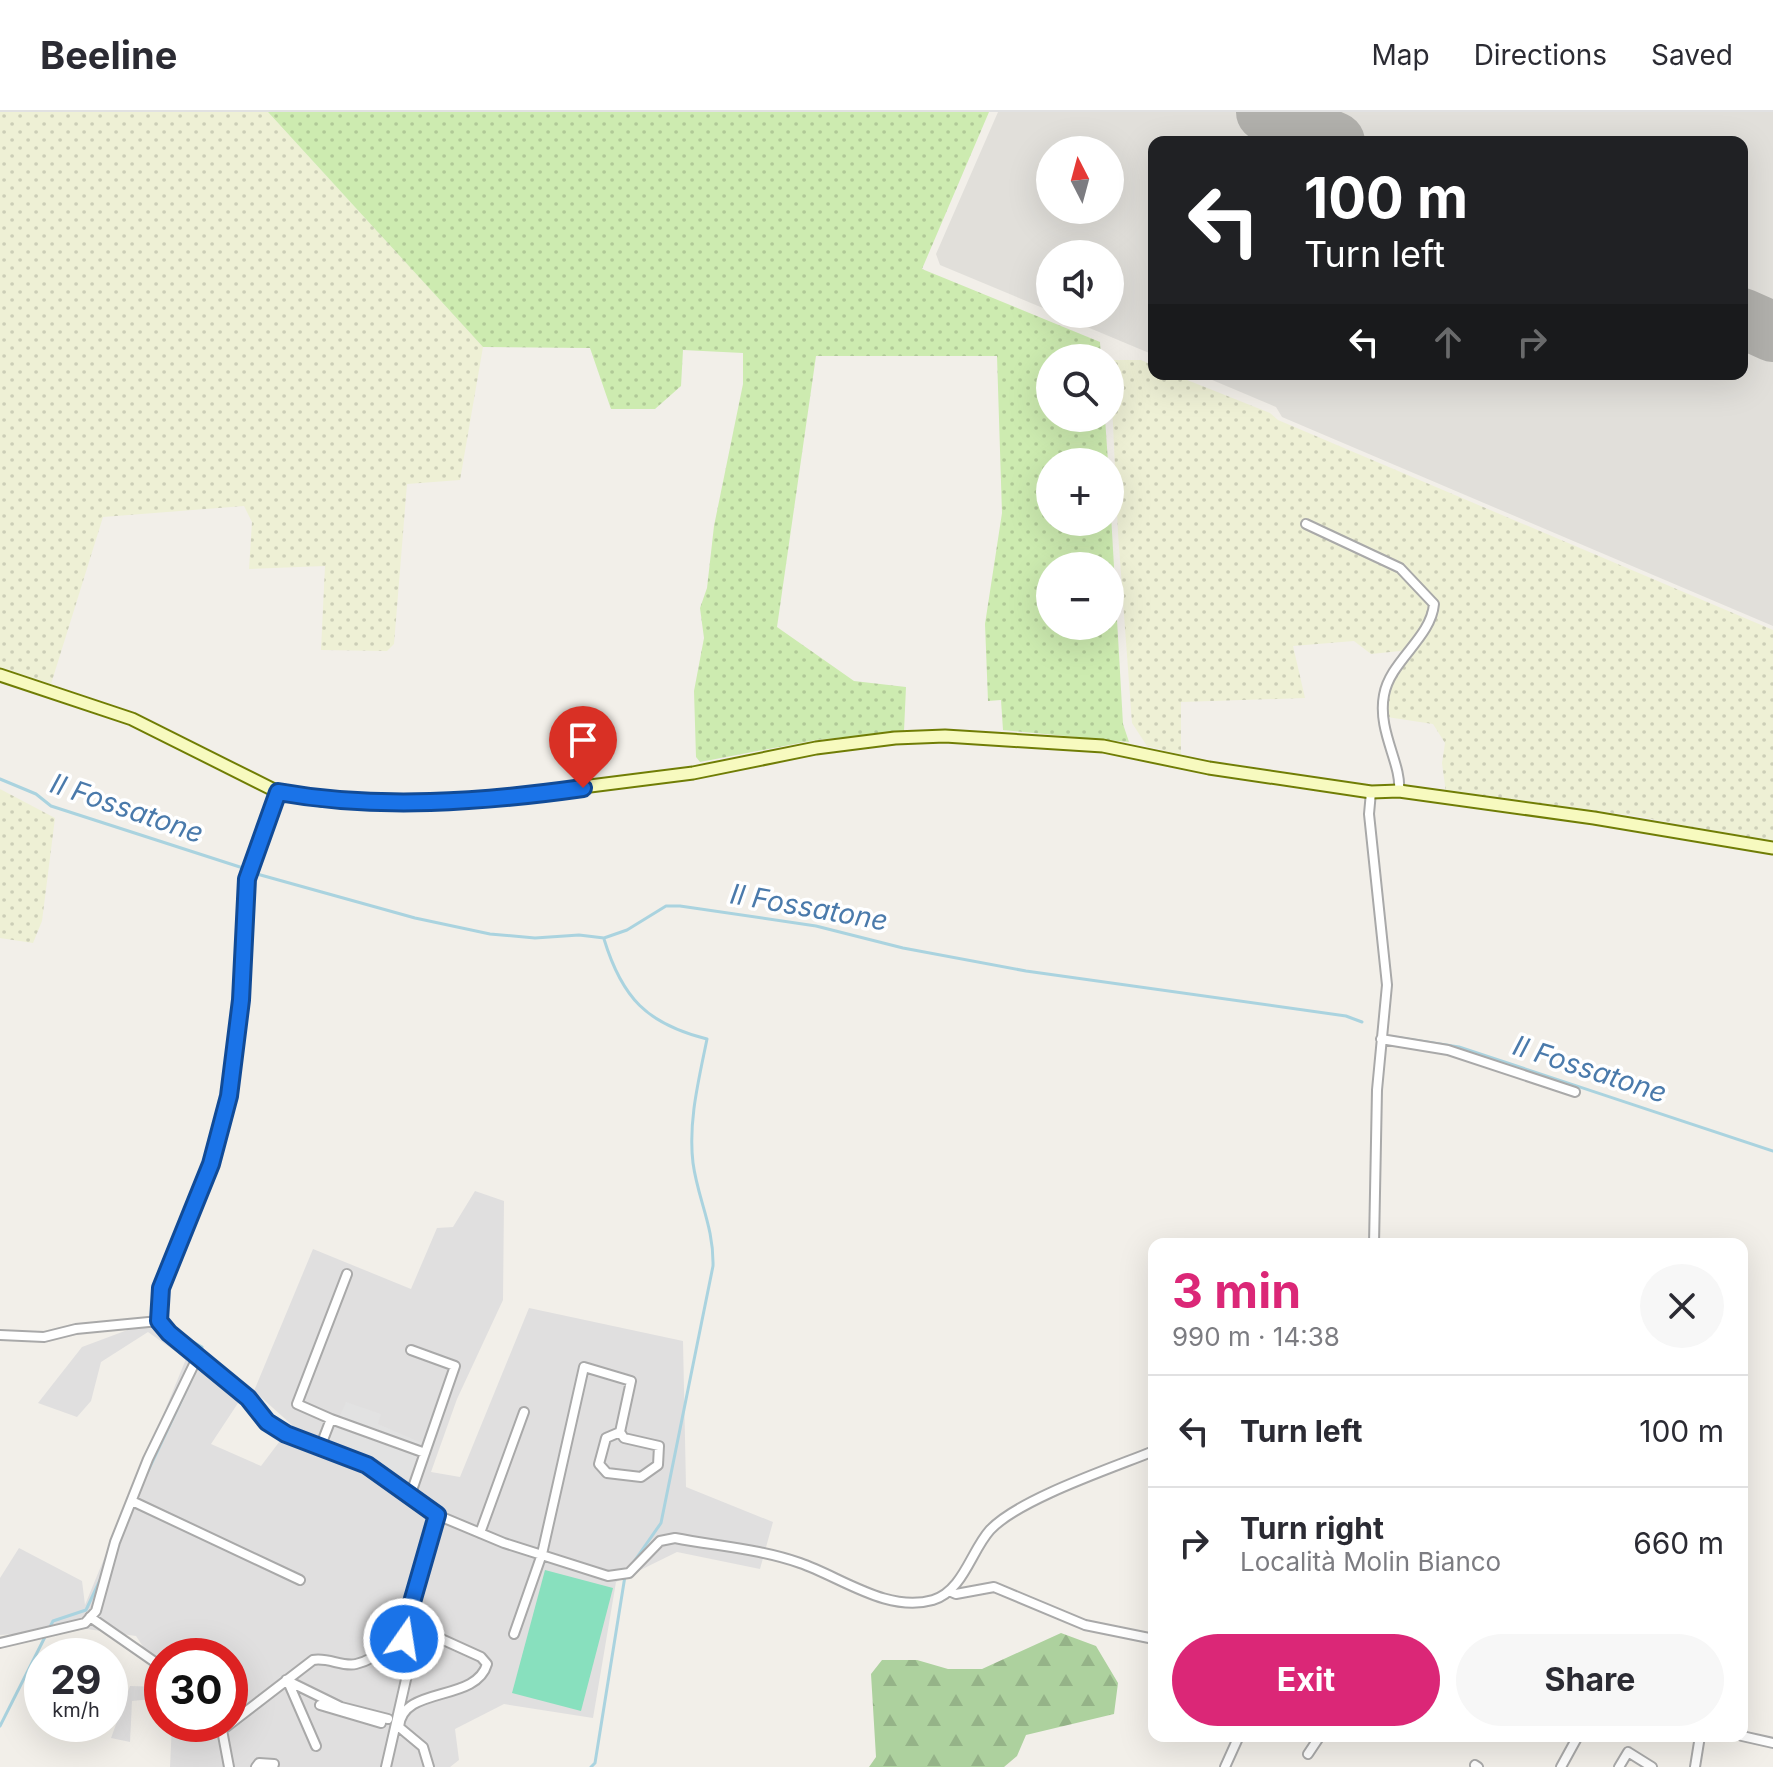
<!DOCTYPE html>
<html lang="en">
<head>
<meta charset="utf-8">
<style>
  body { margin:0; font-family:Inter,sans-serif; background:#f7f7f7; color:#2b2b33; height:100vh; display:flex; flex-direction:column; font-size:30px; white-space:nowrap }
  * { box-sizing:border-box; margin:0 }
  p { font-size:26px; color:#7c7c81 }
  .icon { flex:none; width:44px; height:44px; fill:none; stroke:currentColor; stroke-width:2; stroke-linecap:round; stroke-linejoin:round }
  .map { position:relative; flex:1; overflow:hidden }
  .sheet { position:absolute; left:1148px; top:1126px; width:600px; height:504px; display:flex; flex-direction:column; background:#fff; border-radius:16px; box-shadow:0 8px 32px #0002 }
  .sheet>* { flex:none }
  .top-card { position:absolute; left:1148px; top:24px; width:600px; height:244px; border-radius:16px; box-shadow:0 8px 32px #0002; background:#202124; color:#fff; overflow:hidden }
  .needle { width:52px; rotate:354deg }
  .controls { position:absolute; left:1036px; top:24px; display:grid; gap:16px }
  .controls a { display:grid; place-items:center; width:88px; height:88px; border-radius:50%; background:#fff; box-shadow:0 8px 32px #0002; font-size:40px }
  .speed { position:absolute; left:24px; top:1526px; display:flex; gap:16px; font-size:40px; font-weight:700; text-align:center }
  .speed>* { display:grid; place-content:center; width:104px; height:104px; border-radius:50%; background:#fff; box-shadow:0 8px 32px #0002; line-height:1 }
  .speed small { font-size:20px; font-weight:400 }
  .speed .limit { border:12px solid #d22; background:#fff; color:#111 }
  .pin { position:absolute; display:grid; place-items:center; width:68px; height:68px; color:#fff; margin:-82px -34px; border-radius:50% 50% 50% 0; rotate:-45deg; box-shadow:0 0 8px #0007 }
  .pin .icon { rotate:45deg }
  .me { position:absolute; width:88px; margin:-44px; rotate:13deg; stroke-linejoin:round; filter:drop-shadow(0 0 6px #0008) }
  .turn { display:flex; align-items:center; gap:28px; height:168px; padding:0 24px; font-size:36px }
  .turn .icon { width:104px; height:104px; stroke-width:2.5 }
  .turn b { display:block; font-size:56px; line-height:68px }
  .lanes { display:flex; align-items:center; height:76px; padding:0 24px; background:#0003; justify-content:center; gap:40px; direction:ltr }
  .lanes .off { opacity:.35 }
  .round { display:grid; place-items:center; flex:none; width:84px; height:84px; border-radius:42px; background:#f7f7f7 }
  .summary { display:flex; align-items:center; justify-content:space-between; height:136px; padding:0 24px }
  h1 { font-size:48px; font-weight:700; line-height:60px; color:#db2777 }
  .action { display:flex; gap:16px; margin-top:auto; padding:16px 24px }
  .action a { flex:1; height:92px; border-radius:48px; background:#db2777; color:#fff; font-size:32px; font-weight:700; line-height:92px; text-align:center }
  .action a+a { background:#f7f7f7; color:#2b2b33 }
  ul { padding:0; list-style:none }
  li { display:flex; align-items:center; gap:24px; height:112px; padding:0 24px; border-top:2px solid #e1e1e2 }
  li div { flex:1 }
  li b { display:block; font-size:30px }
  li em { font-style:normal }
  header { display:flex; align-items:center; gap:48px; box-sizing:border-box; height:112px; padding:0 40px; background:#fff; border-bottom:2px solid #e1e1e2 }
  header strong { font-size:38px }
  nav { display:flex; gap:44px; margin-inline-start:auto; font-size:28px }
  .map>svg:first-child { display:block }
  .residential { fill:#e0dfdf }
  .airport { fill:#e1dfda; fill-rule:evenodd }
  .farmland { fill:url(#farmland-dots) }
  .grass { fill:url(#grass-dots); fill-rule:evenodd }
  .forest { fill:url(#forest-firs) }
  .pitch { fill:#88e0be }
  .parking { fill:#e2e2e2 }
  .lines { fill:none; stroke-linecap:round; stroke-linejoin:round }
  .stream { stroke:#aad3df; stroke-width:3 }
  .runway { stroke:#b1b0ac; stroke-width:60 }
  .street-casing { stroke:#a9a9a9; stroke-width:12 }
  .secondary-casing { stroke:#707d05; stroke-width:15 }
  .street { stroke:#fff; stroke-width:8 }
  .secondary { stroke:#f7fabf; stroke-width:11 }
  .route-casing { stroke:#114b97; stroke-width:20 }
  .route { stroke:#1a73e8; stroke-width:14 }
  .labels { text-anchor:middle; stroke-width:7; stroke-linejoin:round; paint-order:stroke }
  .water-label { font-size:28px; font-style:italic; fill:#4a7aab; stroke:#fff }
</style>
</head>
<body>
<header>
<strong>Beeline</strong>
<nav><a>Map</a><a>Directions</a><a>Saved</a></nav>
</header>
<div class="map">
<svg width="1773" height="1655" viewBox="0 0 1773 1655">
  <defs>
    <pattern id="farmland-dots" width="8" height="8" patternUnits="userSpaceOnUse" patternTransform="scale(2)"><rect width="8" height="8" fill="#eef0d5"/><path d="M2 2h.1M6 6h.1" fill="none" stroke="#ccceb7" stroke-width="1.8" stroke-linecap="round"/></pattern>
    <pattern id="grass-dots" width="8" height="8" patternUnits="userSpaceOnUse" patternTransform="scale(2)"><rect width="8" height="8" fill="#cdebb0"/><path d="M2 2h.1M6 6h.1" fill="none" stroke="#b0c997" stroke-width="1.8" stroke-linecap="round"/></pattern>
    <pattern id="forest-firs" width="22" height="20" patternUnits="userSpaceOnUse" patternTransform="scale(2)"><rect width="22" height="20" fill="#add19e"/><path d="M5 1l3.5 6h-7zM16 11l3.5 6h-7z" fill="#95b388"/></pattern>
  </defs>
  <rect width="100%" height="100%" fill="#f2efe9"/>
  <!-- residential -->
  <path class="residential" d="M475,1079l29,10 -1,99 -46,99 -26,73 29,5 69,-169 154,33 3,146 87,35 -13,47 -83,-17 -61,30 -23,136 -89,-14 -49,25 4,31 -9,7h-280l2,-43h58v-68h-68v19l-26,-39 -49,-7 -87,6v-57l19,-30 63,33 3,24 101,-246 -38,-27 -47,30 -10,39 -14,16 -39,-14 44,-56 83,-31 75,84 -29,44 50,22 31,-41 -38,-34 59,-142 98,40 26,-61 16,-1z
    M130,1574l32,1v11l-30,3 -2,41 -19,-4z"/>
  <!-- airport -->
  <path class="airport" d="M998,0h775v514l-491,-209 -6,-10 -78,-33h544v-232h-588v213l-98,-41h54v-60h-60v57l-110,-46 -4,-11zM1050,38h60v60h-60z"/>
  <!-- farmland -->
  <path class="farmland" d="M0,0h268l215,235 -23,133 -53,4 -13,160 -7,7 -66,-1 4,-84 -76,3 3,-47 -8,-16 -141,11 -52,167 -51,-16z
    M1110,248h31l13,6v8h18l98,39 8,7 495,210v212l-143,-27 -184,-22 -4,-30 3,-20 -12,-19 -46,-7 -1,-20 5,-14 17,-27 -8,-5 -29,3 -17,-13 -61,5 12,52 -124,4v53l-34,-9 -15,-23 -14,-190z
    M0,677l55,29 -13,103 -9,22 -33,-5z"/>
  <!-- grass -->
  <path class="grass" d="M268,0h721l-67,157 178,73 1,16h-51v60h55l3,44h-58v60h60v-25l13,227 6,18 -126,-12 -2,-30 -13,1 -3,-77 17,-111 -5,-157h-181l-39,271 77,54 52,6 -2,44 -88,9 -116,22 -4,-5 -2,-66 10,-53 -4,-30 7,-20 7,-62 29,-142v-31l-60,-3 -2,36 -26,23h-44l-21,-61 -107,-1zM1050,454h60v60h-60z"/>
  <!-- forest -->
  <path class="forest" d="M1061,1521l35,13 22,37 -4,31 -88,21 -9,21 -13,11h-135l7,-10 -5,-83 11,-14h35l31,9h34z"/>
  <!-- pitch -->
  <path class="pitch" d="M545,1458l68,18 -32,123 -69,-18z"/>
  <!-- parking -->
  <path class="parking" d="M346,1290l35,12 -3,10 44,19 -16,44 -47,-33 -31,-12z"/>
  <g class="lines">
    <!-- stream -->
    <path class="stream" d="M0,667l36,15 15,12 192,62
      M250,779l7,-17 158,44 75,16 45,4 44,-3 25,3 23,-8 39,-24h14l136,20 87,22 123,23 320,45 16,6
      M604,827c18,59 43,85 103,100 -8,40 -19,82 -14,124 5,37 21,64 20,103l-52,257 -28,40
      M1394,925l65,10 314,104
      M217,1044l16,-45 3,-45
      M162,1204l17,18 23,13 -3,9
      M147,1361l50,-106
      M0,1614l53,-105 33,-11 15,-32
      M591,1655l4,-4 30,-187"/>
    <!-- runway -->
    <path class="runway" d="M1266,0l69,30
      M1742,206l31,14"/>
    <!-- street casing -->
    <g class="street-casing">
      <path id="street" d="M1306,412l94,44 34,36c-3,34 -44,57 -50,91 -7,36 18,69 15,96
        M278,680l-31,87 -6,121 -12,96 -18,68 -50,124 -2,33 10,12 117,101 81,31 70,50 67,28 104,33 21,-3 31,-32 15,-3c41,8 86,11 125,25 41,14 87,50 133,37 30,-9 38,-49 57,-70 29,-31 122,-62 164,-79
        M1371,680l-2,22 18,171 -10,105 -3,154
        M1381,927l67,11 127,42
        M0,1223l44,2 32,-8 83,-8
        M331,1307l94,34
        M620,1320l4,6 35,8 -1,19 -17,12 -34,-4 -8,-9 7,-26z
        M321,1333l10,-26 -34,-15 50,-130
        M410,1384l45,-130 -44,-16
        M132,1389l168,79
        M480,1421l44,-121
        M949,1479l7,3 38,-7 91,38 69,14
        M90,1505l72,50
        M514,1522l28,-80 42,-187 47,14 -11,51
        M0,1531l85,-20 11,-12 19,-69 33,-83 50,-103
        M286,1568l55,27 47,12
        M289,1572l27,62
        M320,1593l61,18
        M212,1612l10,6 7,37
        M222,1618l91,-70c15,-3 29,7 43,4 56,-13 69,-102 81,-149
        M1742,1624l31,7
        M1308,1642l12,-18
        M1475,1653l3,2
        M256,1655l3,-4 15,1 -1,3
        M386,1655l21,-92 -4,-19 3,-33 75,34 6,7c-11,39 -85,21 -88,63l24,20 6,20
        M1225,1655l14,-31
        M1561,1655l17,-31
        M1619,1655l9,-15 24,15
        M1695,1655l5,-31"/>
    </g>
    <!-- secondary casing -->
    <g class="secondary-casing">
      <path id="secondary" d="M0,563l132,44 146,73 44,8 149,1 222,-28 123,-25 79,-10 50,-2 158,10 106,22 162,24 28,-1 195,27 179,30"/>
    </g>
    <!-- street -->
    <use href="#street" class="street"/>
    <!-- secondary -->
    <use href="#secondary" class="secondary"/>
  </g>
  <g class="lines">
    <!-- route casing -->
    <g class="route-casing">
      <path id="route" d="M404,1527l2,-16 31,-108 -70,-50 -81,-31 -19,-12 -19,-24 -79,-65 -10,-12 2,-33 50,-124 18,-68 12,-96 6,-121 31,-87c100,18 205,10 305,-4"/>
    </g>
    <!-- route -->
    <use href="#route" class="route"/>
  </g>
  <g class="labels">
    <!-- water labels -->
    <g class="water-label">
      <text transform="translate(127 696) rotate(19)" y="10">Il Fossatone</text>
      <text transform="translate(809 795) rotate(10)" y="10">Il Fossatone</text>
      <text transform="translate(1590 957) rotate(18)" y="10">Il Fossatone</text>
    </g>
  </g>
</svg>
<div class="controls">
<a><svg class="needle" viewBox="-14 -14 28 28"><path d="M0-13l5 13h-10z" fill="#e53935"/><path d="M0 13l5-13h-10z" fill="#7c7c81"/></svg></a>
<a><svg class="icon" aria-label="sound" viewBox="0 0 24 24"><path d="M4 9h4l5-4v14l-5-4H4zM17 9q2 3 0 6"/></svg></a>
<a><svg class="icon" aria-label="search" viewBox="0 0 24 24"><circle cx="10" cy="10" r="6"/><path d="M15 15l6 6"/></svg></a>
<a>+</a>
<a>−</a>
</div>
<div class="speed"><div>29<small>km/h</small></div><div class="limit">30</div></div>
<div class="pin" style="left:583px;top:676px;background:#d93025"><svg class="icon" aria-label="arrive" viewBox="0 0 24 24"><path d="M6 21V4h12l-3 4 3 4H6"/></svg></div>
<svg class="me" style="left:404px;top:1527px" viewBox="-20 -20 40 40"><circle r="17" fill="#1a73e8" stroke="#fff" stroke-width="3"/><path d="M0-11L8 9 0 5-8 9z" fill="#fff"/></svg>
<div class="top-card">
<div class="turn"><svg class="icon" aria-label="left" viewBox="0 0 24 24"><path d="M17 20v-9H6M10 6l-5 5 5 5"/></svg><div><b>100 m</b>Turn left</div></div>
<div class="lanes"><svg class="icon" aria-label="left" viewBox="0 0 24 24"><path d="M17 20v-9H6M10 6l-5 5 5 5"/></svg><svg class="icon off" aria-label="ahead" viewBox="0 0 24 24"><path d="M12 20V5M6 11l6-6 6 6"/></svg><svg class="icon off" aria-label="right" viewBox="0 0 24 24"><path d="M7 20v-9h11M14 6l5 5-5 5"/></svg></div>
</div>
<section class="sheet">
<div class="summary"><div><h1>3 min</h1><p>990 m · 14:38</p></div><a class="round"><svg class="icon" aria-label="close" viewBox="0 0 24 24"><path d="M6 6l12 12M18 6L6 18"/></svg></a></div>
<ul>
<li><svg class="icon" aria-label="left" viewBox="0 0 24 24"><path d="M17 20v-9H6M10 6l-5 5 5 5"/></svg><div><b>Turn left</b></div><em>100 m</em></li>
<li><svg class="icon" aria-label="right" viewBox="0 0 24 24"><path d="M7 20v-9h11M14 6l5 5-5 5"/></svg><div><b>Turn right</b><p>Località Molin Bianco</p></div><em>660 m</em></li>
</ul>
<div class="action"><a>Exit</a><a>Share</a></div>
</section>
</div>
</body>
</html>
